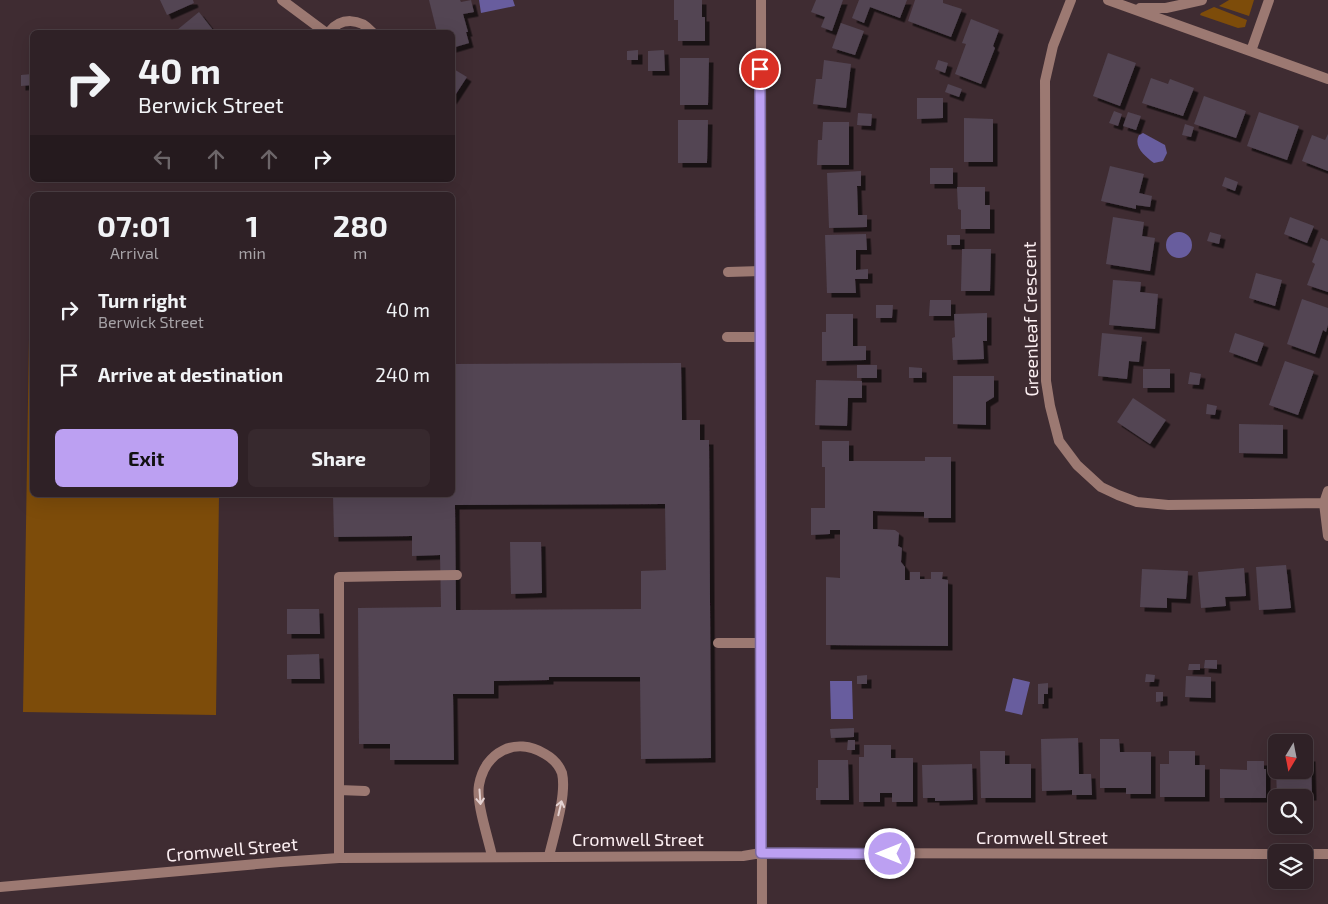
<!DOCTYPE html>
<html lang="en">
<head>
<meta charset="utf-8">
<style>
  body { margin:0; font-family:"Exo 2",sans-serif; background:#37292e; color:#f1f3f6; height:100vh; display:flex; flex-direction:column; font-size:19px; white-space:nowrap }
  * { box-sizing:border-box; margin:0 }
  p { font-size:16px; color:#a7a3a7 }
  .icon { flex:none; width:28px; height:28px; fill:none; stroke:currentColor; stroke-width:2; stroke-linecap:round; stroke-linejoin:round }
  .map { position:relative; flex:1; overflow:hidden }
  .sheet { position:absolute; left:30px; top:192px; width:425px; height:305px; display:flex; flex-direction:column; background:#2f2126; border-radius:8px; box-shadow:0 5px 20px #0002,0 0 0 1px #4a3e43 }
  .sheet>* { flex:none }
  .banner { position:absolute; left:30px; top:30px; width:425px; height:152px; border-radius:8px; box-shadow:0 5px 20px #0002,0 0 0 1px #4a3e43; background:#2f2126; color:#f1f3f6; overflow:hidden }
  .needle { width:32px; rotate:190deg }
  .tools { position:absolute; left:1268px; top:734px; display:grid; gap:10px }
  .tools a { display:grid; place-items:center; width:45px; height:45px; border-radius:8px; background:#2f2126; box-shadow:0 5px 20px #0002,0 0 0 1px #4a3e43; font-size:25px }
  .pin { position:absolute; display:grid; place-items:center; width:42px; height:42px; color:#fff; margin:-21px; border:2px solid #fff; border-radius:50%; box-shadow:0 1px 5px #0007 }
  .me { position:absolute; width:55px; margin:-28px; rotate:270deg; stroke-linejoin:round; filter:drop-shadow(0 0 4px #0008) }
  .turn { display:flex; align-items:center; gap:18px; height:105px; padding:0 25px; font-size:22px }
  .turn .icon { width:65px; height:65px; stroke-width:2.5 }
  .turn b { display:block; font-size:35px; line-height:42px }
  .lanes { display:flex; align-items:center; height:48px; padding:0 25px; background:#0003; justify-content:center; gap:25px; direction:ltr }
  .lanes .off { opacity:.35 }
  .eta { display:flex; justify-content:space-evenly; align-items:center; height:85px; text-align:center }
  .eta b { font-size:30px; font-weight:700; line-height:35px }
  .button { display:flex; gap:10px; margin-top:auto; padding:10px 25px }
  .button a { flex:1; height:58px; border-radius:8px; background:#bca0f2; color:#111; font-size:20px; font-weight:700; line-height:58px; text-align:center }
  .button a+a { background:#37292e; color:#f1f3f6 }
  ul { padding:0; list-style:none }
  li { display:flex; align-items:center; gap:15px; height:65px; padding:0 25px }
  li div { flex:1 }
  li b { display:block; font-size:19px }
  li em { font-style:normal }
  .map>svg:first-child { display:block }
  .green { fill:#7d4c0a }
  .water { fill:#685d9e }
  .building { fill:#524553; fill-rule:evenodd; filter:url(#shadow) }
  .lines { fill:none; stroke-linecap:round; stroke-linejoin:round }
  .lane { stroke:#9c7972; stroke-width:10 }
  .street { stroke:#9c7972; stroke-width:10 }
  .oneway { stroke:#e4d2d2 }
  .route-casing { stroke:#7a689d; stroke-width:12 }
  .route { stroke:#bca0f2; stroke-width:9 }
  .labels { text-anchor:middle; stroke-width:4; stroke-linejoin:round; paint-order:stroke }
  .street-label { font-size:18px; fill:#fceff2; stroke:#3f2c32 }
</style>
</head>
<body>
<div class="map">
<svg width="1328" height="904" viewBox="0 0 1328 904">
  <defs>
    <filter id="shadow"><feDropShadow dx="4.5" dy="4.5" stdDeviation="0" flood-color="#0009"/></filter>
  </defs>
  <rect width="100%" height="100%" fill="#3f2c32"/>
  <!-- green -->
  <path class="green" d="M1229,0h25l-5,16 -30,-10z
    M1214,7l33,13 -2,7 -7,1 -38,-13 1,-2z
    M29,339h3v156h187l-3,220 -193,-3z"/>
  <!-- water -->
  <path class="water" d="M479,0h34l2,6 -34,7z
    M1143,133l22,12 2,8 -4,8 -9,2c-9,-7 -21,-16 -15,-28z
    M1166 245a13 13 0 1 1 26 0a13 13 0 1 1-26 0Z
    M1013,678l17,4 -8,33 -17,-4z
    M830,681h22l1,38h-22z"/>
  <!-- building -->
  <path class="building" d="M160,0h33l1,3 -27,12z
    M429,0h31l1,2 10,-2 3,12 -11,2 5,18h-2l3,11 -17,5v-16h-15z
    M674,0h28v17h3v24h-27v-21h-4z
    M816,0h27l-11,31 -11,-4 4,-10 -14,-5z
    M859,0h48l-7,18 -30,-11 -6,16 -12,-5z
    M915,0h28v3l19,6 -11,28 -43,-16z
    M199,12l14,18 4,-1 3,3h-42l-1,-2z
    M971,19l28,11 -6,16 2,2 -14,36 -26,-10 11,-30 -4,-1z
    M841,23l23,8 -9,24 -23,-7z
    M638,50v10h-11v-9z
    M664,50l1,21h-17v-20z
    M1108,53l28,10 -16,43 -27,-10z
    M680,58h29l-1,47h-28z
    M824,60l27,4 -5,44 -33,-4 3,-25h6z
    M938,60l10,3 -3,10 -10,-4z
    M452,68l15,9 -15,23z
    M32,74v11l-11,1v-11z
    M1151,78l17,6 2,-5 24,9 -11,28 -41,-13z
    M948,84l14,5 -3,8 -14,-5z
    M1204,96l42,15 -10,27 -42,-14z
    M917,98h26v20l-26,1z
    M1114,111l8,3 -4,12 -9,-3z
    M1128,112l13,4 -5,14 -13,-4z
    M1259,112l40,14 -12,34 -40,-14z
    M858,113l14,1 -1,12 -14,-1z
    M964,118l29,1v43h-29z
    M678,120h30l-1,43h-29z
    M823,122h26v43h-32l1,-25h4z
    M1185,124l9,3 -3,10 -9,-2z
    M1328,134v37l-26,-10 10,-26 13,5z
    M1110,166l34,8 -5,19 13,3 -2,11 -14,-2v4l-35,-8z
    M930,168h23v16h-23z
    M861,171v15h-4l1,29h9v12l-38,1 -2,-55z
    M1225,177l13,5 -3,9 -13,-5z
    M957,187h28v18h5v24h-29v-19l-3,-1z
    M1113,217l31,5 -2,14 13,2 -5,33 -44,-7z
    M1290,217l24,9 -7,17 -23,-9z
    M1210,232l11,3 -2,9 -12,-3z
    M866,234l1,16h-11v20l12,-1v10h-13l1,14h-29l-2,-58z
    M947,235h13v10h-13z
    M1321,238l7,3v51l-21,-7 8,-21 -3,-2z
    M962,249h29l-1,42h-29z
    M1256,273l26,7 -7,26 -26,-8z
    M1113,280l28,2 -1,10 18,2 -3,35 -46,-4z
    M1302,299l26,9v17l-2,7 -3,-2 -8,24 -28,-10z
    M930,300h21v16h-22z
    M876,305h17l-1,13h-16z
    M987,313v28h-4l1,18 -31,1 -1,-22 3,-1 -1,-23z
    M826,314h27v32h13v14l-44,1v-29h4z
    M1102,333l40,4 -3,25 -10,-1 -2,18 -29,-3z
    M1235,333l29,10 -7,19 -28,-10z
    M1285,361l29,10 -16,44 -29,-10z
    M681,363l1,57h18v20h9l2,318 -70,1 -1,-82h-91v3l-55,1v13h-41l1,66h-64v-16h-31l-1,-136 83,-1 -1,-52 -28,1v-20l-78,1 -1,-42h119v-131zM665,504l1,66 -25,1v38l-185,1 -1,-105z
    M857,365h20v13h-20z
    M909,367l13,1v10h-13z
    M1143,369h27v19h-27z
    M1190,372l11,2 -2,11 -11,-1z
    M953,376h41v21l-8,5v23l-33,-1z
    M816,380l46,1v17h-14l-1,28 -32,-1z
    M1133,398l33,22 -16,24 -33,-22z
    M1207,404l10,2 -2,9 -9,-1z
    M1239,424l44,1v29l-44,-1z
    M822,441h27v20h76v-4h26v61h-27v-6l-51,-1v18l22,1 4,3 -1,13 4,2 -1,14 4,5v13h5v-8h10v7h11v-7h12l-1,7 6,1v66l-122,-1v-68l14,1v-48h-10v4l-19,1v-27h14v-41h-3z
    M510,542h31l1,51 -31,1z
    M1286,565l5,43 -32,2 -3,-43z
    M1244,568l2,28 -21,1 1,9 -25,2 -3,-36z
    M1142,569l46,2 -2,28 -19,-1v10l-27,-1z
    M287,609h32l1,25h-33z
    M319,654l1,25h-33v-24z
    M1205,660h12v9l-13,-1z
    M1189,664h11v6h-12z
    M1146,674l9,1 -1,7h-9z
    M867,675v9h-10v-8z
    M1186,676l25,1v21l-26,-1z
    M1048,683v11h-4v10h-6v-20z
    M1156,692h7v9l-7,1z
    M854,728v9l-23,1 -1,-9z
    M1078,738l1,36h12l1,21h-20v-5l-30,1 -1,-52z
    M1100,739h19l1,13h31v42h-25v-6h-26z
    M848,740h7v10h-8z
    M864,745h27v13h22v44h-21v-9h-12v9h-21v-45h5z
    M980,751h25v13h26v34h-50z
    M1169,751h26v14h10v32h-45v-33h9z
    M1304,757h7l1,39 -35,1 -1,-27h28z
    M818,760h30l1,40h-33v-12h2z
    M1247,761h17v8h2v29h-46v-29l27,1z
    M972,764l1,36 -38,1v-3h-12l-1,-33z"/>
  <g class="lines">
    <!-- lane -->
    <path class="lane" d="M728,272l33,-1
      M727,337h34
      M718,643h43
      M339,790l26,1
      M492,856c-4,-19 -16,-53 -13,-71 6,-33 36,-49 66,-31 7,4 14,11 17,19 5,22 -8,61 -13,83
      M339,858v-281l118,-2"/>
    <!-- street -->
    <path class="street" d="M282,0l43,32
      M761,0l1,904
      M1071,0l-18,46 -8,35 1,300 4,25 9,35 18,24 24,22 17,8 19,7 31,3 156,-2
      M1108,0l220,79
      M1140,8h26l36,-8
      M329,32c12,-15 31,-14 43,0
      M1251,51l18,-51
      M1328,491l-4,12 4,33
      M1304,854h24
      M0,887l280,-25 59,-4 404,-2 18,-3 515,1"/>
  </g>
  <!-- one-way arrows -->
  <defs><path id="oneway-shaft" d="M-6 0H5M1.5-3L5.5 0L1.5 3" fill="none" stroke-width="1.6" stroke-linecap="round" stroke-linejoin="round" transform="scale(1.25)"/></defs>
  <g class="oneway">
    <use href="#oneway-shaft" transform="translate(480 797) rotate(86)"/>
    <use href="#oneway-shaft" transform="translate(560 808) rotate(-77)"/>
  </g>
  <g class="lines">
    <!-- route casing -->
    <g class="route-casing">
      <path id="route" d="M760,69l1,784 129,1"/>
    </g>
    <!-- route -->
    <use href="#route" class="route"/>
  </g>
  <g class="labels">
    <!-- street labels -->
    <g class="street-label">
      <text transform="translate(1031 319) rotate(-91)" y="6">Greenleaf Crescent</text>
      <text x="1042" y="844">Cromwell Street</text>
      <text x="638" y="846">Cromwell Street</text>
      <text transform="translate(232 850) rotate(-5)" y="6">Cromwell Street</text>
    </g>
  </g>
</svg>
<div class="tools">
<a><svg class="needle" viewBox="-14 -14 28 28"><path d="M0-13l5 13h-10z" fill="#e53935"/><path d="M0 13l5-13h-10z" fill="#a7a3a7"/></svg></a>
<a><svg class="icon" aria-label="search" viewBox="0 0 24 24"><circle cx="10" cy="10" r="6"/><path d="M15 15l6 6"/></svg></a>
<a><svg class="icon" aria-label="layers" viewBox="0 0 24 24"><path d="M12 4l9 5-9 5-9-5zM3 14l9 5 9-5"/></svg></a>
</div>
<div class="pin" style="left:760px;top:69px;background:#d93025"><svg class="icon" aria-label="arrive" viewBox="0 0 24 24"><path d="M6 21V4h12l-3 4 3 4H6"/></svg></div>
<svg class="me" style="left:890px;top:854px" viewBox="-20 -20 40 40"><circle r="17" fill="#bca0f2" stroke="#fff" stroke-width="3"/><path d="M0-11L8 9 0 5-8 9z" fill="#fff"/></svg>
<div class="banner">
<div class="turn"><svg class="icon" aria-label="right" viewBox="0 0 24 24"><path d="M7 20v-9h11M14 6l5 5-5 5"/></svg><div><b>40 m</b>Berwick Street</div></div>
<div class="lanes"><svg class="icon off" aria-label="left" viewBox="0 0 24 24"><path d="M17 20v-9H6M10 6l-5 5 5 5"/></svg><svg class="icon off" aria-label="ahead" viewBox="0 0 24 24"><path d="M12 20V5M6 11l6-6 6 6"/></svg><svg class="icon off" aria-label="ahead" viewBox="0 0 24 24"><path d="M12 20V5M6 11l6-6 6 6"/></svg><svg class="icon" aria-label="right" viewBox="0 0 24 24"><path d="M7 20v-9h11M14 6l5 5-5 5"/></svg></div>
</div>
<section class="sheet">
<div class="eta">
<div><b>07:01</b><p>Arrival</p></div>
<div><b>1</b><p>min</p></div>
<div><b>280</b><p>m</p></div>
</div>
<ul>
<li><svg class="icon" aria-label="right" viewBox="0 0 24 24"><path d="M7 20v-9h11M14 6l5 5-5 5"/></svg><div><b>Turn right</b><p>Berwick Street</p></div><em>40 m</em></li>
<li><svg class="icon" aria-label="arrive" viewBox="0 0 24 24"><path d="M6 21V4h12l-3 4 3 4H6"/></svg><div><b>Arrive at destination</b></div><em>240 m</em></li>
</ul>
<div class="button"><a>Exit</a><a>Share</a></div>
</section>
</div>
</body>
</html>
